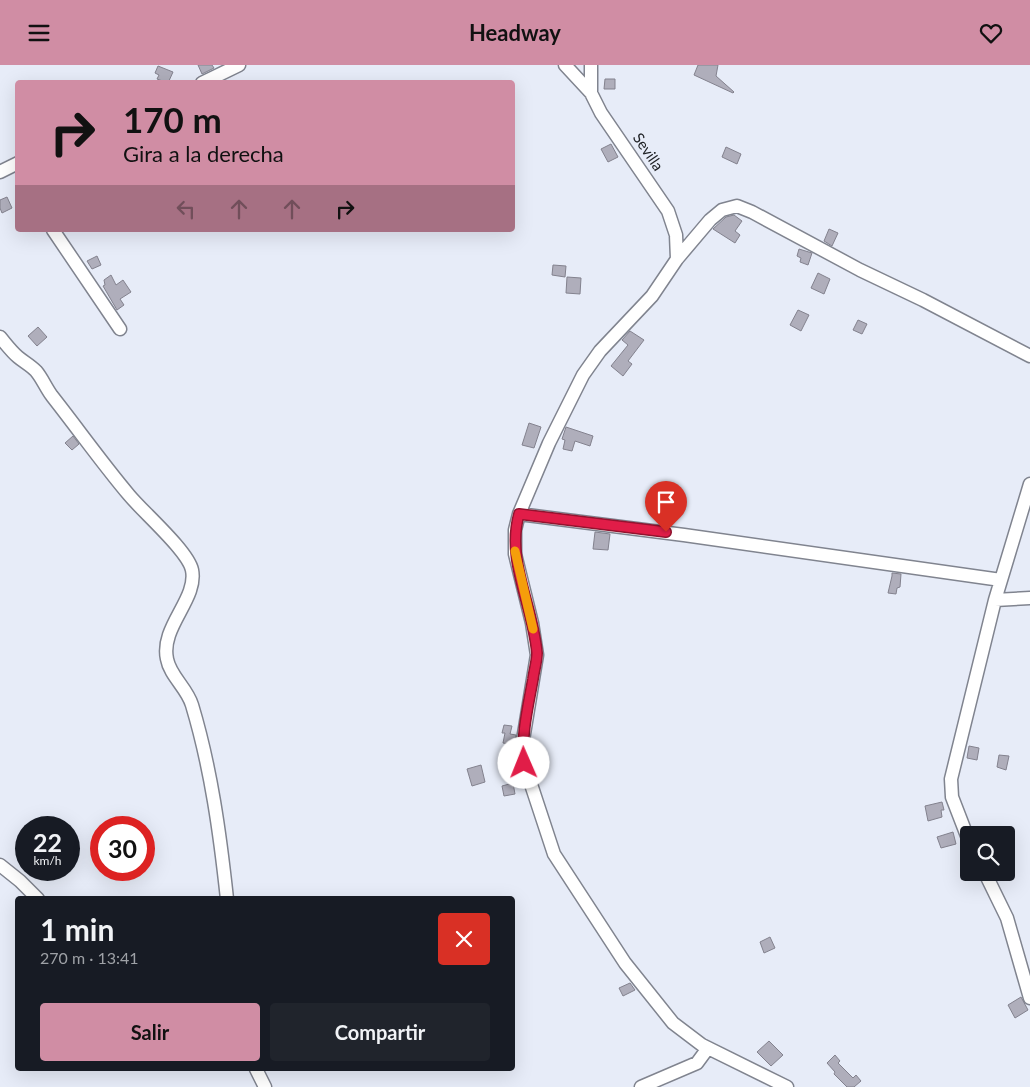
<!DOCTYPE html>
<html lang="es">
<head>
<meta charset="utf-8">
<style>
  body { margin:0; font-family:Lato,sans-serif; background:#20242c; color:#f1f3f6; height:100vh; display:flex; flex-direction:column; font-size:19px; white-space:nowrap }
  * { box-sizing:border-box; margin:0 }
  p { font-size:16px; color:#9ea1a6 }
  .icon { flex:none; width:28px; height:28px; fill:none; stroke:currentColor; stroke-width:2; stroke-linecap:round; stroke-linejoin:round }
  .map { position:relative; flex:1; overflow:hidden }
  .side { position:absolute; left:15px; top:831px; width:500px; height:175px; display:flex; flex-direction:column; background:#171b24; border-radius:5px; box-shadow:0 5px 20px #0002 }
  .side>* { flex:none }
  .top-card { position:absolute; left:15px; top:15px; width:500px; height:152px; border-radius:5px; box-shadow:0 5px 20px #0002; background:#d08da4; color:#111; overflow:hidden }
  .fabs { position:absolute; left:960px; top:761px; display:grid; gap:10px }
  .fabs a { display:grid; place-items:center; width:55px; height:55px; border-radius:5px; background:#171b24; box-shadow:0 5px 20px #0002; font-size:25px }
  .speed { position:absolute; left:15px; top:751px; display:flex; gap:10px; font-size:25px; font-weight:700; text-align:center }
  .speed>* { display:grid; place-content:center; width:65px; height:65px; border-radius:50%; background:#171b24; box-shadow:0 5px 20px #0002; line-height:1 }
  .speed small { font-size:12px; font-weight:400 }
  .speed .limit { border:8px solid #d22; background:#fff; color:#111 }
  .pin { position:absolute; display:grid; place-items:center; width:42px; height:42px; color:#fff; margin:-51px -21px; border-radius:50% 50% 50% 0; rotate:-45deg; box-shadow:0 0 5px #0007 }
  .pin .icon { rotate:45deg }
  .me { position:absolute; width:55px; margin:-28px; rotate:359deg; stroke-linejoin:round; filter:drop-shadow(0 0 4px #0008) }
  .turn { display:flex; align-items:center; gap:18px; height:105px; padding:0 25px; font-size:22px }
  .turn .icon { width:65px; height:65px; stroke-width:2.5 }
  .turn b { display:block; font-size:35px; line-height:42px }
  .lanes { display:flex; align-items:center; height:48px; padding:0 25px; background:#0003; justify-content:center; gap:25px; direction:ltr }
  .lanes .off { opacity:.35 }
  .round { display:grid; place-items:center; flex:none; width:52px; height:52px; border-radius:5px; background:#20242c }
  .overview { display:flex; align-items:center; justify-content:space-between; height:85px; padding:0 25px }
  h1 { font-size:30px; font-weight:700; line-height:38px }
  .primary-button { display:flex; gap:10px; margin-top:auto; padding:10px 25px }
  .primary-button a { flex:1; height:58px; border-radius:5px; background:#d08da4; color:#111; font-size:20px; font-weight:700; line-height:58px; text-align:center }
  .primary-button a+a { background:#20242c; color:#f1f3f6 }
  header { display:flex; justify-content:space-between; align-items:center; height:65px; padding:0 25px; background:#d08da4; color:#111; font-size:22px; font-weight:700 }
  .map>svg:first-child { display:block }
  .building { fill:#afaebb; stroke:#83828e }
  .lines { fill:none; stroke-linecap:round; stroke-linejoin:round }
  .minor-casing { stroke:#80848f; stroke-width:15 }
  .minor { stroke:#fff; stroke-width:12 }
  .route-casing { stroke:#92132f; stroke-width:12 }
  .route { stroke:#e11d48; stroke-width:9 }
  .slow { stroke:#f59e0b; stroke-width:9 }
  .labels { text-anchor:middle; stroke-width:5; stroke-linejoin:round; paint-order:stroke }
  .street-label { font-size:15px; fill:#202226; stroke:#e7ecf8 }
</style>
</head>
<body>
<header><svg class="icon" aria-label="menu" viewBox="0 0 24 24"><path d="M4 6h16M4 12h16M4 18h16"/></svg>Headway<svg class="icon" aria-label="heart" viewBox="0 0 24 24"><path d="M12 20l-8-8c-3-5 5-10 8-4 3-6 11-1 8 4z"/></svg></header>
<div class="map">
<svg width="1030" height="1022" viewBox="0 0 1030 1022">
  <rect width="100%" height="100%" fill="#e7ecf8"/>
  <!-- building -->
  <path class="building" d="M198,0h14l2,3 -12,6z
    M698,0h20l-2,11 18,16 -1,1 -39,-18z
    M158,1l15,6 -5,11 -11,-4 2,-4 -4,-2z
    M605,14h10v10h-11z
    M611,79l7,13 -10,5 -7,-13z
    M726,82l15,7 -4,10 -15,-7z
    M7,132l5,11 -10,5 -2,-5v-8z
    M734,150l8,6 -7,10 5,4 -5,8 -22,-14 13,-12z
    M829,164l9,4 -6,13 -8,-5z
    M799,184l13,4 -4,12 -8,-3 1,-4 -4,-2z
    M97,191l4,9 -9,4 -5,-8z
    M553,200l13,1 -1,11 -13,-2z
    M818,208l12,6 -6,15 -13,-6z
    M111,210l5,10 7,-5 8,12 -11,7 4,6 -7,5 -14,-24 2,-1 -1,-5z
    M567,212l14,1 -1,16 -14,-1z
    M798,245l11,5 -8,16 -11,-6z
    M858,255l9,4 -5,10 -9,-4z
    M38,262l9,10 -10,9 -9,-10z
    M630,266l14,9 -16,21 4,3 -9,12 -12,-10 17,-21 -6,-5z
    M529,358l12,4 -7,21 -12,-3z
    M566,362l27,9 -3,10 -15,-5 -3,10 -9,-2 2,-9 -3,-1z
    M73,371l6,8 -7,6 -7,-7z
    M595,467l15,2 -2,16 -15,-1z
    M892,508l9,1 -1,13 -3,1 -1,6 -8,-1 4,-17z
    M504,660l8,1 -2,8 6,1 -2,10 -11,-2 2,-10h-3z
    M969,681l10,2 -2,12 -10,-2z
    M999,690l10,1 -3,14 -9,-3z
    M481,700l4,17 -13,4 -5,-17z
    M513,718l2,11 -11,2 -2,-10z
    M942,737l2,8h-3l1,7 -14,4 -3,-15z
    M953,767l3,12 -15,4 -4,-11z
    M770,872l5,11 -11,5 -4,-11z
    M630,918l5,7 -12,6 -4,-8z
    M1021,932l7,13 -13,8 -7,-13z
    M769,976l14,14 -12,11 -14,-14z
    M835,990l5,6 -2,2 15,15 3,-3 5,6 -7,6h-7l-13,-13 1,-2 -8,-9z"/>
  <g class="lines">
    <!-- minor casing -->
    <g class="minor-casing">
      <path id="minor" d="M565,0l26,28
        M591,0v28l10,20 67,98 8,24 1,24
        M202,18l37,-18
        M0,107l18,-9
        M53,165l67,99
        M0,272c6,7 11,14 18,20 6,5 12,8 18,14 6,7 10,17 16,25 26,33 50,67 77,99 14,17 59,56 63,75 6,29 -32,57 -25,89 3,17 20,29 25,46 19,63 28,129 35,194
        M519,449l165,21 317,45
        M995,535l35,-2
        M969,776l-17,-44 -1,-18 44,-179 35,-116
        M0,800l20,16 18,18
        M985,808l22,45 23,80
        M256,1004l9,18
        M641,1022l56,-24 11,-15
        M787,1022l-85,-42 -29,-22 -48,-60 -71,-109 -30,-91 -2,-17 15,-91 -5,-32 -17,-69v-24l4,-16 30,-71 34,-68 17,-24 52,-55 25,-37 33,-39 12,-10 15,-4 15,6 108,58 63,30 107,56"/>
    </g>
    <!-- minor -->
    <use href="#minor" class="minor"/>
  </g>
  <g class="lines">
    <!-- route casing -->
    <g class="route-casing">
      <path id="route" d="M524,698c-3,-28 4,-56 9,-84 1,-8 4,-18 4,-26 -4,-48 -31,-92 -18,-139l147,18"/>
    </g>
    <!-- route -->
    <use href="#route" class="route"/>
    <!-- slow -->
    <path class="slow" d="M515,486l18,78"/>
  </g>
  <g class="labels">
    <!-- street labels -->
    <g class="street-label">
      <text transform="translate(648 87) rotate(56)" y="5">Sevilla</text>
    </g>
  </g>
</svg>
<div class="fabs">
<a><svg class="icon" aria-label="search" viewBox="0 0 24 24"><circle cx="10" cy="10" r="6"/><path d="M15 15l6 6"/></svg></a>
</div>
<div class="speed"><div>22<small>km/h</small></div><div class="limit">30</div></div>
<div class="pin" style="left:666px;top:467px;background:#d93025"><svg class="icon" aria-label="arrive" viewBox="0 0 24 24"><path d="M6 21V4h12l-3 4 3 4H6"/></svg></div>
<svg class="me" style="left:524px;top:698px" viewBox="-20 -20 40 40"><circle r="19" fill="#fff"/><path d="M0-13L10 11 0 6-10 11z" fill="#e11d48"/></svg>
<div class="top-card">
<div class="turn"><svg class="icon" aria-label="right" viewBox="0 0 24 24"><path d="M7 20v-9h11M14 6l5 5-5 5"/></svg><div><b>170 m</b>Gira a la derecha</div></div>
<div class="lanes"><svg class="icon off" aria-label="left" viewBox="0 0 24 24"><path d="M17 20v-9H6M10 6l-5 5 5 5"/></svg><svg class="icon off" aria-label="ahead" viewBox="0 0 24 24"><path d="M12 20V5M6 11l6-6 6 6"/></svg><svg class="icon off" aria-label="ahead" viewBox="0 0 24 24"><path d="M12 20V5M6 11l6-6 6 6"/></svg><svg class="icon" aria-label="right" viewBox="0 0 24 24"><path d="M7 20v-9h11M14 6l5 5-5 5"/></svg></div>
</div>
<section class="side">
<div class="overview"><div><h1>1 min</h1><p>270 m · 13:41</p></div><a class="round" style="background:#d93025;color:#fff"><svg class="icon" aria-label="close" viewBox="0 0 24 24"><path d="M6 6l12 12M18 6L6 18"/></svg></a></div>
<div class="primary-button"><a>Salir</a><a>Compartir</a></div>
</section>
</div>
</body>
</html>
